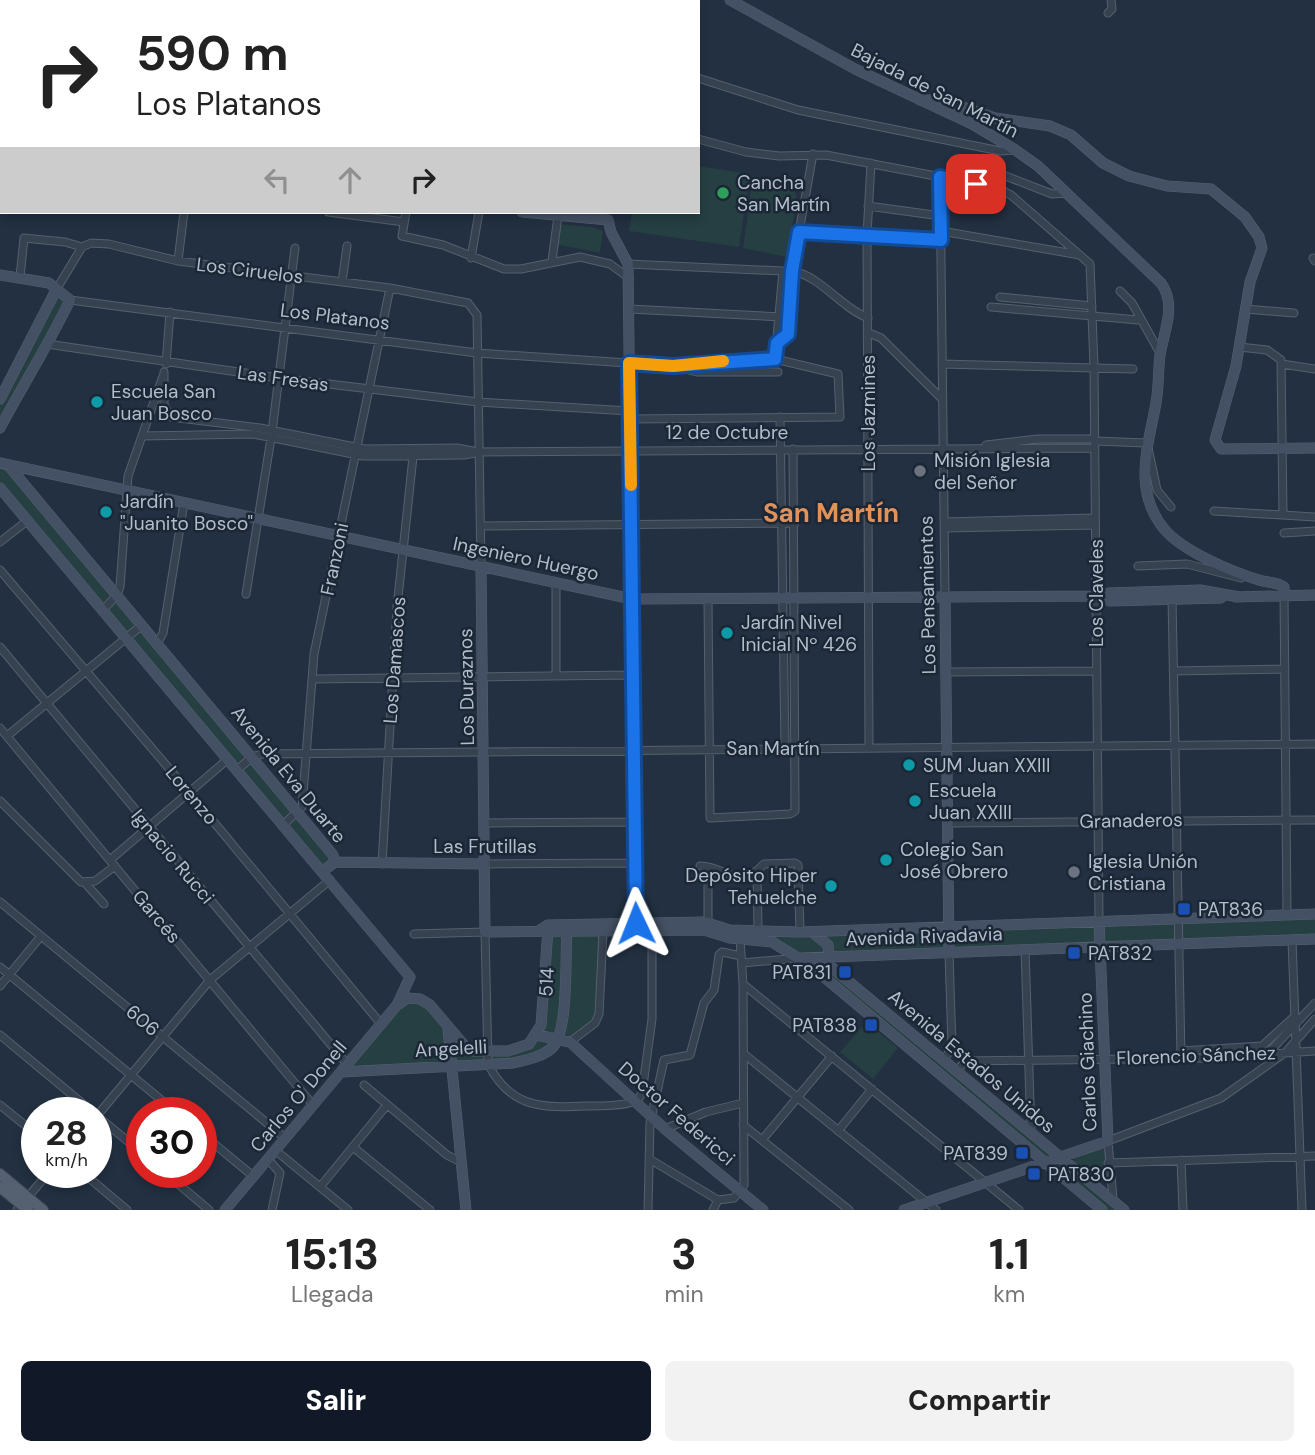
<!DOCTYPE html>
<html lang="es">
<head>
<meta charset="utf-8">
<style>
  body { margin:0; font-family:"DM Sans",sans-serif; background:#f2f2f2; color:#222; height:100vh; display:flex; flex-direction:column; font-size:26px; white-space:nowrap }
  * { box-sizing:border-box; margin:0 }
  p { font-size:23px; color:#767676 }
  .icon { flex:none; width:38px; height:38px; fill:none; stroke:currentColor; stroke-width:2; stroke-linecap:round; stroke-linejoin:round }
  .map { position:relative; height:1210px; overflow:hidden }
  .side { display:flex; flex-direction:column; background:#fff; flex:1 }
  .side>* { flex:none }
  .banner { position:absolute; left:0px; top:0px; width:700px; height:214px; box-shadow:0 4px 10px #0003; background:#fff; color:#222; overflow:hidden }
  .speed { position:absolute; left:21px; top:1097px; display:flex; gap:14px; font-size:35px; font-weight:700; text-align:center }
  .speed>* { display:grid; place-content:center; width:91px; height:91px; border-radius:50%; background:#fff; box-shadow:0 4px 10px #0003; line-height:1 }
  .speed small { font-size:18px; font-weight:400 }
  .speed .limit { border:10px solid #d22; background:#fff; color:#111 }
  .pin { position:absolute; display:grid; place-items:center; width:60px; height:60px; color:#fff; margin:-30px; border-radius:14px; box-shadow:0 4px 10px #0006 }
  .me { position:absolute; width:77px; margin:-38px; rotate:358deg; stroke-linejoin:round; filter:drop-shadow(0 0 5px #0008) }
  .turn { display:flex; align-items:center; gap:24px; height:147px; padding:0 21px; font-size:32px }
  .turn .icon { width:91px; height:91px; stroke-width:2.5 }
  .turn b { display:block; font-size:49px; line-height:60px }
  .lanes { display:flex; align-items:center; height:66px; padding:0 21px; background:#0003; justify-content:center; gap:35px; direction:ltr }
  .lanes .off { opacity:.35 }
  .eta { display:flex; justify-content:space-evenly; align-items:center; height:119px; text-align:center }
  .eta b { font-size:42px; font-weight:800; line-height:49px }
  .primary-button { display:flex; gap:14px; margin-top:auto; padding:14px 21px }
  .primary-button a { flex:1; height:80px; border-radius:10px; background:#111827; color:#fff; font-size:28px; font-weight:800; line-height:80px; text-align:center }
  .primary-button a+a { background:#f2f2f2; color:#222 }
  .map>svg:first-child { display:block }
  .green { fill:#253f42 }
  .lines { fill:none; stroke-linecap:round; stroke-linejoin:round }
  .street-casing { stroke:#55606e; stroke-width:9 }
  .secondary-casing { stroke:#55606e; stroke-width:11 }
  .primary-casing { stroke:#404b5a; stroke-width:12 }
  .street { stroke:#374251; stroke-width:7 }
  .secondary { stroke:#445164; stroke-width:10 }
  .primary { stroke:#556171; stroke-width:10 }
  .route-casing { stroke:#114b97; stroke-width:18 }
  .route { stroke:#1a73e8; stroke-width:12 }
  .slow { stroke:#f59e0b; stroke-width:12 }
  .leisure-dot { fill:#2e9e5b; stroke:#1c2736; stroke-width:2.5 }
  .culture-dot { fill:#0f9aa8; stroke:#1c2736; stroke-width:2.5 }
  .worship-dot { fill:#6b7280; stroke:#1c2736; stroke-width:2.5 }
  .transit-dot { fill:#1a4fb4; stroke:#1c2736; stroke-width:2.5 }
  .labels { text-anchor:middle; stroke-width:5; stroke-linejoin:round; paint-order:stroke }
  .street-label { font-size:19px; fill:#b3bdcb; stroke:#1c2736 }
  .poi-label { font-size:19px; fill:#b3bdcb; stroke:#1c2736; text-anchor:start }
  .district-label { font-size:26px; font-weight:bold; fill:#df925b; stroke:#1c2736 }
</style>
</head>
<body>
<div class="map">
<svg width="1315" height="1210" viewBox="0 0 1315 1210">
  <rect width="100%" height="100%" fill="#223041"/>
  <!-- green -->
  <path class="green" d="M698,166l52,8 -11,73 -110,-16 3,-19h66z
    M753,176c19,3 38,1 44,22l-10,59 -44,-9z
    M558,224l34,3 11,4 -3,22 -45,-9z
    M56,290l14,10 -70,128v-29z
    M0,463l333,392 -10,16 -323,-383z
    M1315,914v25l-486,18v6l295,247h-22l-323,-265 -70,-14 -106,1 -6,87 -26,20 -14,2 -31,19 -185,12 56,-67 23,-6 44,48 44,4 29,-16 11,-110 182,5z
    M866,1022l32,26 -25,31 -33,-27z
    M1098,1148h5l2,4v28l-8,3 -23,-21 1,-4z"/>
  <g class="lines">
    <!-- street casing -->
    <g class="street-casing">
      <path id="street" d="M185,2l1,-2
        M371,2v-2
        M1108,13l4,-4 -1,-9
        M0,65h2
        M698,78l100,32 202,41 13,-1
        M698,139l48,13 33,4 47,-1 172,33 13,7 79,69 4,102 5,556
        M967,161l85,33 15,-1
        M940,177l5,420
        M977,184l22,-12
        M868,206l73,10
        M328,212l76,10
        M406,212l-4,24 41,9 61,24h17l59,-12 30,7 19,14
        M941,231l139,24
        M799,232l142,8
        M471,258l8,-46
        M1313,258l2,3
        M178,261l6,-49
        M552,261l6,-45
        M628,264l155,7
        M20,277l4,-39 41,4 17,5 9,-4 18,1 69,17 212,27 78,15 9,12 4,252
        M342,282l5,-36
        M56,290l26,-43
        M1120,291l12,12 28,50
        M1000,297l92,9
        M70,300l407,53 196,13 24,6h81
        M991,307l147,13
        M630,309l153,8
        M1245,309l49,4
        M869,333l12,5 61,61
        M777,343l11,-9 4,-63c29,5 48,36 76,47
        M47,344l232,34 199,24 152,9
        M1239,347l28,3 14,10 2,154
        M775,359l8,-88h9l21,-117
        M166,364l4,-52
        M942,364l191,5
        M1282,364l33,5
        M164,372v33l7,12 89,11 105,21 92,-1 21,4 616,-4
        M780,417l5,330
        M631,419l209,-2 -2,-43 -63,-15 -98,6
        M142,436l111,-2 110,22 101,-1 11,-2
        M1094,441l53,2 10,47 14,17
        M986,445l52,-6h56
        M1214,511l101,6
        M944,522l151,-4
        M481,526l314,-3
        M945,528l150,-3
        M1284,533l31,-2
        M0,542l27,-21
        M1138,566l49,-2 54,14
        M0,570l189,222 192,232
        M556,582v94
        M246,594l26,-162 23,-184
        M1284,596l3,319
        M1172,598l9,459
        M632,599l4,328
        M708,599l2,219 80,-4 5,-3 -2,-362
        M102,611l15,-16 3,-8 8,-111 35,-100
        M158,642l5,-9 21,-130
        M0,647l347,417
        M1173,671l112,-2
        M946,672l150,-1
        M312,679l321,-4
        M0,728l313,377
        M7,736l135,-111
        M869,747l-2,-512 4,-72
        M237,770l15,-13 10,-3 1053,-10
        M0,801l81,81 14,-1 20,-15
        M485,823l149,-1
        M947,823l368,-3
        M283,825l19,-18 12,-153 76,-366
        M110,860l118,-101
        M382,864l15,-257 16,-150
        M485,864l150,-1
        M700,866c28,0 37,27 64,-2l31,-1 3,2 2,67
        M757,873l1,57
        M86,884l18,20
        M0,902l285,236
        M708,923v-44l13,-6
        M414,934l71,-2 3,132c23,45 55,44 99,42 17,0 34,0 50,-5l5,-8 10,-74v-88
        M1292,940l10,270
        M1025,949l6,184
        M742,963l58,-5
        M0,967l177,146
        M743,984l276,226
        M0,986l41,-50
        M0,1035l94,78
        M570,1042l25,-19 4,-9 4,-82
        M1181,1051l81,-5 33,-30
        M744,1054l192,156
        M1269,1056l3,-7 43,-46
        M944,1060l8,-13 -3,-94
        M956,1071l10,-10 246,-3 103,-7
        M364,1085l83,70 14,7
        M0,1105l37,30
        M96,1115l46,38
        M96,1117l114,-137 120,-100
        M743,1125l106,85
        M665,1129l41,-17 37,-9
        M838,1131l34,-42
        M201,1133l52,43
        M762,1140l70,-84
        M353,1147l77,63
        M275,1150l73,60
        M268,1159l12,14 -8,37
        M651,1160l67,40
        M1181,1160l2,50
        M1108,1163l207,-7
        M82,1172l45,38
        M164,1172l45,38
        M320,1187l67,-82
        M1113,1199l-5,-58 113,-43 65,-46 29,-33
        M17,1210l32,-38
        M648,1210l2,-87 14,-63 26,-5 14,-52 10,-13 5,-35 3,-3 19,4
        M713,1210l5,-10 16,-2 10,-13 -1,-201 -3,-45"/>
    </g>
    <!-- secondary casing -->
    <g class="secondary-casing">
      <path id="secondary" d="M730,0l125,69 117,55 42,25 24,17 123,117c16,22 3,48 -1,72 -2,16 -1,32 -4,48 -8,44 -24,88 9,127 18,21 67,42 94,50 9,3 18,2 25,7v9
        M920,100h22l53,18 55,8 21,9 32,28 26,13 38,10 44,3 34,28 14,20 3,11 -12,34 -14,84 -21,74 6,9 94,-1
        M0,115h2
        M522,212l86,8 3,12 17,32 4,335
        M0,275l49,8 21,17c-21,44 -47,85 -70,128
        M0,399l56,-109
        M0,463l632,136 464,-3 14,-3 90,-3 39,7
        M8,465l325,390 2,7 -12,9
        M0,488l410,489 -13,28 -172,205
        M481,567l4,365 219,-2 26,8 42,4 39,24 291,244
        M1096,596l14,5 111,-3
        M945,597l4,356
        M1236,597l79,-2
        M335,862l150,2
        M540,930l8,-5 156,-3 26,8 70,2 515,-18
        M812,932l16,13 2,21 294,244
        M801,958l514,-19
        M399,1004l8,-6 13,1 10,6 39,46h39l21,-7 12,-19 7,-96
        M448,1029l18,181
        M537,1035l33,7 95,87 98,81
        M341,1072l172,-9c13,-3 30,-6 40,-16 16,-17 12,-93 14,-118
        M904,1210l204,-69 -9,-219"/>
    </g>
    <!-- primary casing -->
    <g class="primary-casing">
      <path id="primary" d="M0,1174l43,36
        M0,1187l28,23"/>
    </g>
    <!-- street -->
    <use href="#street" class="street"/>
    <!-- secondary -->
    <use href="#secondary" class="secondary"/>
    <!-- primary -->
    <use href="#primary" class="primary"/>
  </g>
  <g class="lines">
    <!-- route casing -->
    <g class="route-casing">
      <path id="route" d="M636,923l-7,-560 44,3 102,-7 2,-16 11,-9 4,-63 7,-39 142,8 -1,-63 36,7"/>
    </g>
    <!-- route -->
    <use href="#route" class="route"/>
    <!-- slow -->
    <path class="slow" d="M631,485l-2,-122 44,3 50,-5"/>
  </g>
  <!-- markers -->
  <circle class="leisure-dot" cx="723" cy="193" r="7"/>
  <g class="culture-dot">
    <circle cx="97" cy="402" r="7"/>
    <circle cx="106" cy="512" r="7"/>
    <circle cx="727" cy="633" r="7"/>
    <circle cx="909" cy="765" r="7"/>
    <circle cx="915" cy="801" r="7"/>
    <circle cx="886" cy="860" r="7"/>
    <circle cx="831" cy="886" r="7"/>
  </g>
  <g class="worship-dot">
    <circle cx="920" cy="471" r="7"/>
    <circle cx="1074" cy="872" r="7"/>
  </g>
  <g class="transit-dot">
    <rect x="1177" y="902" width="14" height="14" rx="3.5"/>
    <rect x="1067" y="946" width="14" height="14" rx="3.5"/>
    <rect x="838" y="965" width="14" height="14" rx="3.5"/>
    <rect x="864" y="1018" width="14" height="14" rx="3.5"/>
    <rect x="1015" y="1146" width="14" height="14" rx="3.5"/>
    <rect x="1027" y="1167" width="14" height="14" rx="3.5"/>
  </g>
  <g class="labels">
    <!-- street labels -->
    <g class="street-label">
      <text transform="translate(935 90) rotate(27)" y="7">Bajada de San Martín</text>
      <text transform="translate(250 270) rotate(7)" y="7">Los Ciruelos</text>
      <text transform="translate(335 316) rotate(7)" y="7">Los Platanos</text>
      <text transform="translate(283 378) rotate(8)" y="7">Las Fresas</text>
      <text transform="translate(868 413) rotate(-90)" y="7">Los Jazmines</text>
      <text x="727" y="439">12 de Octubre</text>
      <text transform="translate(526 558) rotate(12)" y="7">Ingeniero Huergo</text>
      <text transform="translate(334 559) rotate(-78)" y="7">Franzoni</text>
      <text transform="translate(1096 593) rotate(-90)" y="7">Los Claveles</text>
      <text transform="translate(927 595) rotate(-91)" y="7">Los Pensamientos</text>
      <text transform="translate(394 660) rotate(-86)" y="7">Los Damascos</text>
      <text transform="translate(466 687) rotate(-91)" y="7">Los Duraznos</text>
      <text x="773" y="755">San Martín</text>
      <text transform="translate(289 774) rotate(51)" y="7">Avenida Eva Duarte</text>
      <text transform="translate(192 795) rotate(50)" y="7">Lorenzo</text>
      <text transform="translate(1131 820) rotate(-1)" y="7">Granaderos</text>
      <text x="485" y="853">Las Frutillas</text>
      <text transform="translate(173 856) rotate(50)" y="7">Ignacio Rucci</text>
      <text transform="translate(157 916) rotate(50)" y="7">Garcés</text>
      <text transform="translate(924 936) rotate(-2)" y="7">Avenida Rivadavia</text>
      <text transform="translate(546 982) rotate(-87)" y="7">514</text>
      <text transform="translate(143 1020) rotate(40)" y="7">606</text>
      <text transform="translate(451 1048) rotate(-3)" y="7">Angelelli</text>
      <text transform="translate(1196 1055) rotate(-2)" y="7">Florencio Sánchez</text>
      <text transform="translate(972 1061) rotate(40)" y="7">Avenida Estados Unidos</text>
      <text transform="translate(1087 1062) rotate(-92)" y="7">Carlos Giachino</text>
      <text transform="translate(298 1096) rotate(-50)" y="7">Carlos O' Donell</text>
      <text transform="translate(677 1113) rotate(41)" y="7">Doctor Federicci</text>
    </g>
    <!-- poi labels -->
    <g class="poi-label">
      <text x="737" y="189">Cancha<tspan x="737" dy="22">San Martín</tspan></text>
      <text x="111" y="398">Escuela San<tspan x="111" dy="22">Juan Bosco</tspan></text>
      <text x="934" y="467">Misión Iglesia<tspan x="934" dy="22">del Señor</tspan></text>
      <text x="120" y="508">Jardín<tspan x="120" dy="22">"Juanito Bosco"</tspan></text>
      <text x="741" y="629">Jardín Nivel<tspan x="741" dy="22">Inicial Nº 426</tspan></text>
      <text x="923" y="772">SUM Juan XXIII</text>
      <text x="929" y="797">Escuela<tspan x="929" dy="22">Juan XXIII</tspan></text>
      <text x="900" y="856">Colegio San<tspan x="900" dy="22">José Obrero</tspan></text>
      <text x="1088" y="868">Iglesia Unión<tspan x="1088" dy="22">Cristiana</tspan></text>
      <text x="817" y="882" text-anchor="end">Depósito Hiper<tspan x="817" dy="22">Tehuelche</tspan></text>
      <text x="1198" y="916">PAT836</text>
      <text x="1088" y="960">PAT832</text>
      <text x="831" y="979" text-anchor="end">PAT831</text>
      <text x="857" y="1032" text-anchor="end">PAT838</text>
      <text x="1008" y="1160" text-anchor="end">PAT839</text>
      <text x="1048" y="1181">PAT830</text>
    </g>
    <!-- district labels -->
    <g class="district-label">
      <text x="831" y="522">San Martín</text>
    </g>
  </g>
</svg>
<div class="speed"><div>28<small>km/h</small></div><div class="limit">30</div></div>
<div class="pin" style="left:976px;top:184px;background:#d93025"><svg class="icon" aria-label="arrive" viewBox="0 0 24 24"><path d="M6 21V4h12l-3 4 3 4H6"/></svg></div>
<svg class="me" style="left:636px;top:923px" viewBox="-20 -20 40 40"><path d="M0-17L14 15 0 8-14 15z" fill="#1a73e8" stroke="#fff" stroke-width="4"/></svg>
<div class="banner">
<div class="turn"><svg class="icon" aria-label="right" viewBox="0 0 24 24"><path d="M7 20v-9h11M14 6l5 5-5 5"/></svg><div><b>590 m</b>Los Platanos</div></div>
<div class="lanes"><svg class="icon off" aria-label="left" viewBox="0 0 24 24"><path d="M17 20v-9H6M10 6l-5 5 5 5"/></svg><svg class="icon off" aria-label="ahead" viewBox="0 0 24 24"><path d="M12 20V5M6 11l6-6 6 6"/></svg><svg class="icon" aria-label="right" viewBox="0 0 24 24"><path d="M7 20v-9h11M14 6l5 5-5 5"/></svg></div>
</div>
</div>
<section class="side">
<div class="eta">
<div><b>15:13</b><p>Llegada</p></div>
<div><b>3</b><p>min</p></div>
<div><b>1.1</b><p>km</p></div>
</div>
<div class="primary-button"><a>Salir</a><a>Compartir</a></div>
</section>
</body>
</html>
